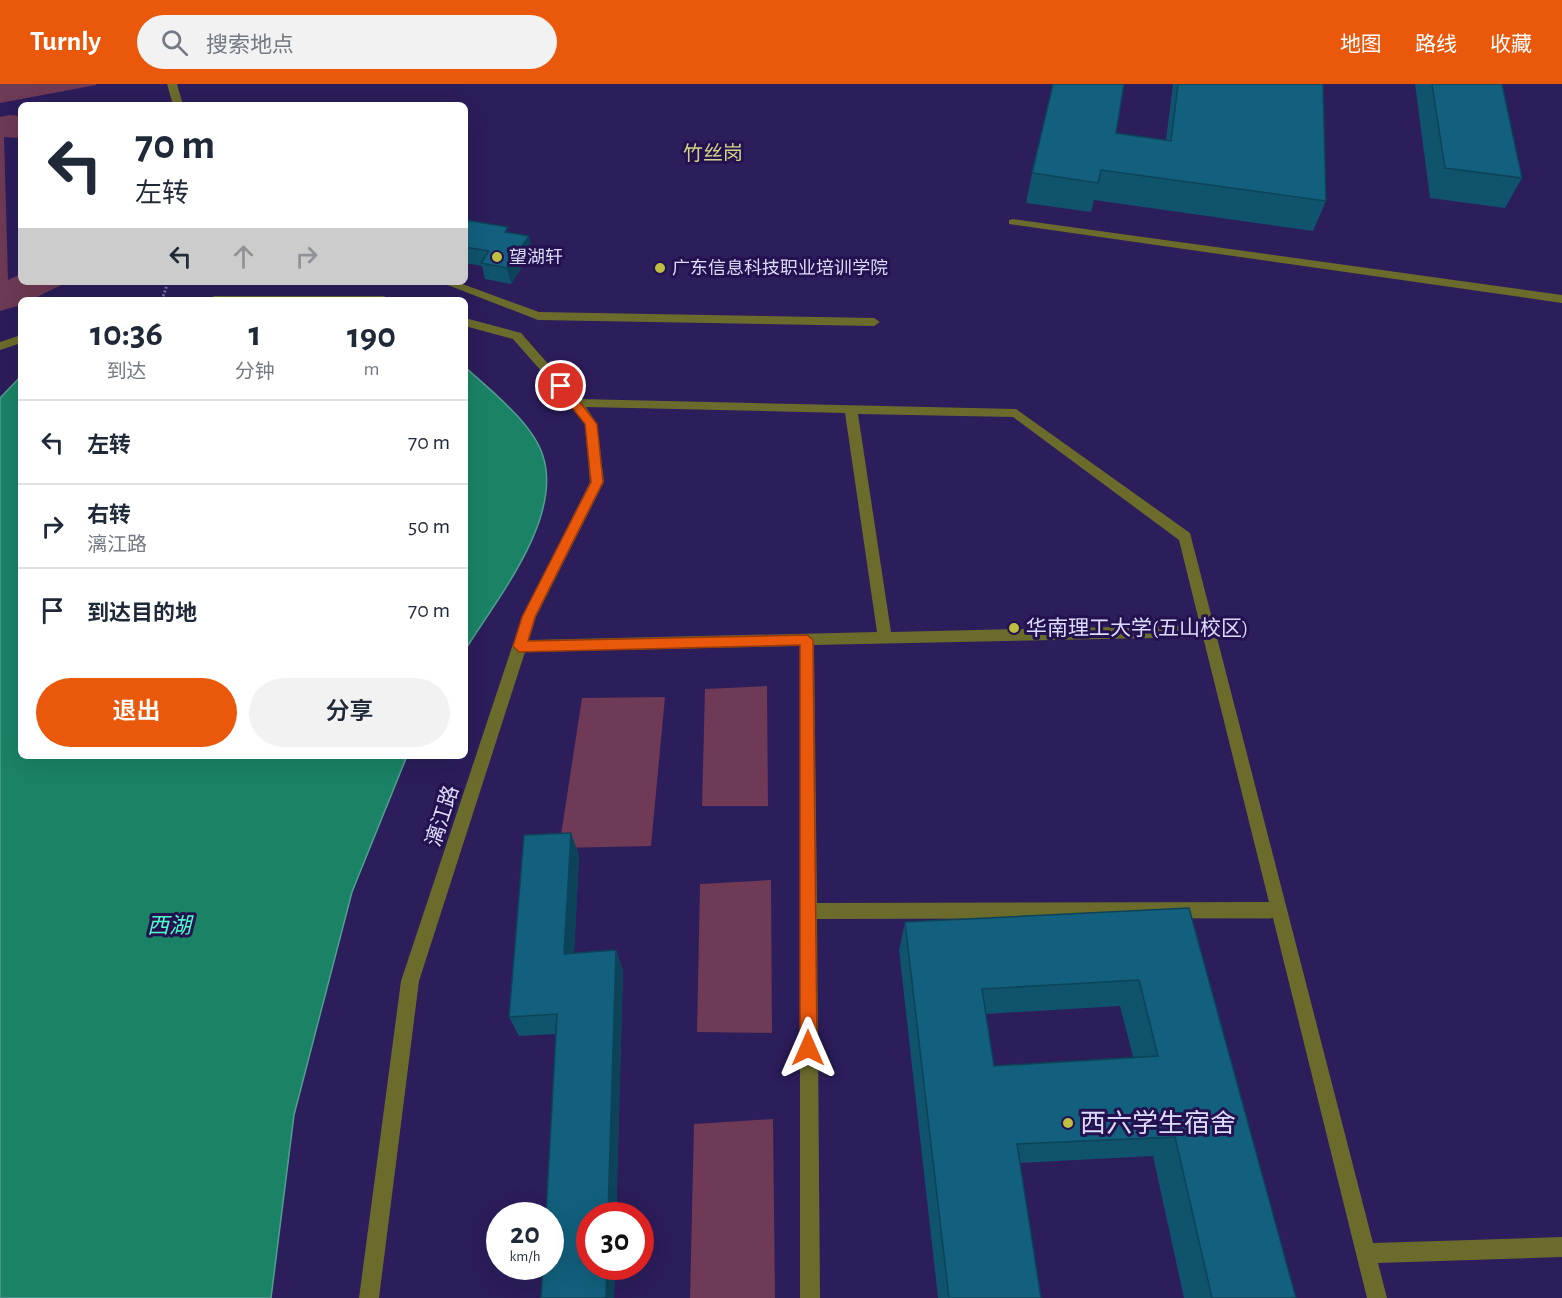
<!DOCTYPE html>
<html lang="zh">
<head>
<meta charset="utf-8">
<style>
  body { margin:0; font-family:"Alegreya Sans","Noto Sans SC",sans-serif; background:#f2f2f3; color:#1f2937; height:100vh; display:flex; flex-direction:column; font-size:22px; white-space:nowrap }
  * { box-sizing:border-box; margin:0 }
  p { font-size:20px; color:#747a83 }
  .icon { flex:none; width:33px; height:33px; fill:none; stroke:currentColor; stroke-width:2; stroke-linecap:round; stroke-linejoin:round }
  .map { position:relative; flex:1; overflow:hidden }
  .drawer { position:absolute; left:18px; top:213px; width:450px; height:462px; display:flex; flex-direction:column; background:#fff; border-radius:9px; box-shadow:0 6px 24px #0002 }
  .drawer>* { flex:none }
  .guide { position:absolute; left:18px; top:18px; width:450px; height:183px; border-radius:9px; box-shadow:0 6px 24px #0002; background:#fff; color:#1f2937; overflow:hidden }
  .speed { position:absolute; left:486px; top:1118px; display:flex; gap:12px; font-size:30px; font-weight:700; text-align:center }
  .speed>* { display:grid; place-content:center; width:78px; height:78px; border-radius:50%; background:#fff; box-shadow:0 6px 24px #0002; line-height:1 }
  .speed small { font-size:15px; font-weight:400 }
  .speed .limit { border:9px solid #d22; background:#fff; color:#111 }
  .pin { position:absolute; display:grid; place-items:center; width:51px; height:51px; color:#fff; margin:-26px; border:3px solid #fff; border-radius:50%; box-shadow:0 2px 6px #0007 }
  .me { position:absolute; width:66px; margin:-33px; rotate:0deg; stroke-linejoin:round; filter:drop-shadow(0 0 4px #0008) }
  .turn { display:flex; align-items:center; gap:21px; height:126px; padding:0 18px; font-size:27px }
  .turn .icon { width:78px; height:78px; stroke-width:2.5 }
  .turn b { display:block; font-size:42px; line-height:51px }
  .lanes { display:flex; align-items:center; height:57px; padding:0 18px; background:#0003; justify-content:center; gap:30px; direction:ltr }
  .lanes .off { opacity:.35 }
  .eta { display:flex; justify-content:space-evenly; align-items:center; height:102px; text-align:center }
  .eta b { font-size:36px; font-weight:600; line-height:42px }
  .cta { display:flex; gap:12px; margin-top:auto; padding:12px 18px }
  .cta a { flex:1; height:69px; border-radius:36px; background:#ea580c; color:#fff; font-size:24px; font-weight:600; line-height:69px; text-align:center }
  .cta a+a { background:#f2f2f3; color:#1f2937 }
  ul { padding:0; list-style:none }
  li { display:flex; align-items:center; gap:18px; height:84px; padding:0 18px; border-top:2px solid #e0e1e3 }
  li div { flex:1 }
  li b { display:block; font-size:22px }
  li em { font-style:normal }
  header { display:flex; align-items:center; gap:36px; box-sizing:border-box; height:84px; padding:0 30px; background:#ea580c; color:#fff }
  header strong { font-size:28px }
  nav { display:flex; gap:33px; margin-inline-start:auto; font-size:21px }
  .search { width:420px; height:54px; background:#f2f2f3; display:flex; align-items:center; gap:15px; box-sizing:border-box; padding:0 21px; border-radius:33px; color:#747a83; font-size:22px }
  .map>svg:first-child { display:block }
  .green { fill:#6e3a55 }
  .water { fill:#1a8366; stroke:#549d92; stroke-width:1.5 }
  .lines { fill:none; stroke-linecap:round; stroke-linejoin:round }
  .path { stroke:#786f9f; stroke-width:3; stroke-dasharray:2 2; stroke-linecap:butt }
  .service { fill:#6b6b2c; fill-rule:evenodd }
  .minor { fill:#6b6b2c; fill-rule:evenodd }
  .wall { fill:#0f536c; fill-rule:evenodd }
  .shaded-wall { fill:#0d4358 }
  .building { fill:#12607d; stroke:#0d4358; stroke-width:1.5; fill-rule:evenodd }
  .route { fill:#ea580c; stroke:#983908; stroke-width:1.5 }
  .poi-dot { fill:#bfbe41; stroke:#23124f; stroke-width:2 }
  .labels { text-anchor:middle; stroke-width:6; stroke-linejoin:round; paint-order:stroke }
  .far-poi-label { font-size:18px; fill:#dddbfa; stroke:#23124f; text-anchor:start }
  .far-quarter-label { font-size:20px; fill:#d3d486; stroke:#23124f }
  .poi-label { font-size:21px; fill:#dddbfa; stroke:#23124f; text-anchor:start }
  .street-label { font-size:21px; fill:#dddbfa; stroke:#23124f }
  .water-label { font-size:22px; font-style:italic; fill:#50fcc9; stroke:#23124f }
  .near-poi-label { font-size:26px; fill:#dddbfa; stroke:#23124f; text-anchor:start }
</style>
</head>
<body>
<header>
<strong>Turnly</strong>
<div class="search"><svg class="icon" aria-label="search" viewBox="0 0 24 24"><circle cx="10" cy="10" r="6"/><path d="M15 15l6 6"/></svg>搜索地点</div>
<nav><a>地图</a><a>路线</a><a>收藏</a></nav>
</header>
<div class="map">
<svg width="1562" height="1214" viewBox="0 0 1562 1214">
  <rect width="100%" height="100%" fill="#2c1d5b"/>
  <!-- green -->
  <path class="green" d="M0,0h96v1l-96,18z
    M9,31l12,1v22l-17,-1 4,143 13,-6v8h46l-36,18h-10v5l-21,6v-194z
    M767,602l1,120h-66l3,-117z
    M665,613l-14,149 -92,2 23,-150z
    M771,796l1,153 -75,-1 3,-148z
    M773,1035l2,179h-85l4,-174z"/>
  <!-- water -->
  <path class="water" d="M465,283c25,23 68,56 78,89 20,62 -46,143 -78,194z
    M21,292v380h386l-55,136 -58,223 -23,183h-271v-900z"/>
  <g class="lines">
    <!-- path -->
    <path class="path" d="M162,216l6,-18"/>
    <!-- service -->
    <path class="service" d="M167,0h10l6,21h-10z"/>
    <!-- minor -->
    <path class="minor" d="M1013,135l549,76v8l-553,-79v-4z
      M440,198h17l82,30 335,6 6,4 -6,4 -336,-6z
      M214,212h170l6,4h-182z
      M465,234l56,15 58,66 437,10 174,124 183,710 189,-6v20l-184,6 9,35h-20l-94,-380 -456,1 3,379h-20v-652l-275,6 -106,329 -40,317h-20l42,-317 121,-364 68,-135 -5,-57 -13,-19 -59,-67 -48,-13zM586,323l259,6 32,219 -348,8 7,-23 68,-135 -7,-58zM858,330l155,3 166,123 21,85 -309,7zM1203,553l66,265 -452,1 -3,-258z
      M21,251v8l-21,7v-8z"/>
  </g>
  <!-- wall -->
  <path class="wall" d="M1173,0h150l3,117 -13,30 -219,-31 -3,12 -65,-9 6,-30 84,-40 50,7z
    M1415,0h87l20,94 -17,30 -75,-10z
    M465,136l45,13 19,3 3,16 -21,32 -26,-5 -3,-13 -17,-3z
    M571,749l8,23 -5,97 42,-3 7,21 -9,327h-73l15,-264 -37,2 -10,-19z
    M1189,824l107,390h-112l-31,-142 -133,7 21,135h-103l-39,-348 6,-28zM1120,922l13,51 -139,9 -8,-52z"/>
  <!-- shaded-wall -->
  <path class="shaded-wall" d="M529,152l3,16 -21,32 -4,-16z
    M571,749l8,23 -6,118 -9,-20z
    M616,866l7,21 -7,244h-8z
    M607,1182h8l-1,32h-8z"/>
  <!-- building -->
  <path class="building" d="M1053,0h71l-8,49 55,8 7,-57h145l3,117 -225,-31 -3,13 -66,-10z
    M1432,0h70l20,94 -77,-10z
    M465,136l43,7 -3,5 24,4 -22,32 -26,-5 8,-12 -24,-4z
    M571,749l-7,121 52,-4 -8,265h-18v51h17l-1,32h-65l2,-32h7v-51h-4l11,-201 -48,3 15,-182z
    M1189,824l107,390h-84l-37,-161 -158,7 24,154h-92l-44,-376zM1139,896l19,76 -164,10 -12,-77z"/>
  <!-- route -->
  <path class="route" d="M561,298l4,1 32,41 6,58 -68,135 -7,24 279,-6 6,5 4,408 -3,6 -6,2 -6,-2 -2,-6v-403l-281,7 -6,-6 9,-29 69,-135 -6,-58 -30,-38z"/>
  <!-- markers -->
  <g class="poi-dot">
    <circle cx="497" cy="173" r="6"/>
    <circle cx="660" cy="184" r="6"/>
    <circle cx="1014" cy="544" r="6"/>
    <circle cx="1068" cy="1039" r="6"/>
  </g>
  <g class="labels">
    <!-- far-poi labels -->
    <g class="far-poi-label">
      <text x="509" y="179">望湖轩</text>
      <text x="672" y="190">广东信息科技职业培训学院</text>
    </g>
    <!-- far-quarter labels -->
    <g class="far-quarter-label">
      <text x="713" y="76">竹丝岗</text>
    </g>
    <!-- poi labels -->
    <g class="poi-label">
      <text x="1026" y="551">华南理工大学(五山校区)</text>
    </g>
    <!-- street labels -->
    <g class="street-label">
      <text transform="translate(442 732) rotate(-72)" y="7">漓江路</text>
    </g>
    <!-- water labels -->
    <g class="water-label">
      <text x="169" y="849">西湖</text>
    </g>
    <!-- near-poi labels -->
    <g class="near-poi-label">
      <text x="1080" y="1048">西六学生宿舍</text>
    </g>
  </g>
</svg>
<div class="speed"><div>20<small>km/h</small></div><div class="limit">30</div></div>
<div class="pin" style="left:561px;top:302px;background:#d93025"><svg class="icon" aria-label="arrive" viewBox="0 0 24 24"><path d="M6 21V4h12l-3 4 3 4H6"/></svg></div>
<svg class="me" style="left:808px;top:964px" viewBox="-20 -20 40 40"><path d="M0-17L14 15 0 8-14 15z" fill="#ea580c" stroke="#fff" stroke-width="4"/></svg>
<div class="guide">
<div class="turn"><svg class="icon" aria-label="left" viewBox="0 0 24 24"><path d="M17 20v-9H6M10 6l-5 5 5 5"/></svg><div><b>70 m</b>左转</div></div>
<div class="lanes"><svg class="icon" aria-label="left" viewBox="0 0 24 24"><path d="M17 20v-9H6M10 6l-5 5 5 5"/></svg><svg class="icon off" aria-label="ahead" viewBox="0 0 24 24"><path d="M12 20V5M6 11l6-6 6 6"/></svg><svg class="icon off" aria-label="right" viewBox="0 0 24 24"><path d="M7 20v-9h11M14 6l5 5-5 5"/></svg></div>
</div>
<section class="drawer">
<div class="eta">
<div><b>10:36</b><p>到达</p></div>
<div><b>1</b><p>分钟</p></div>
<div><b>190</b><p>m</p></div>
</div>
<ul>
<li><svg class="icon" aria-label="left" viewBox="0 0 24 24"><path d="M17 20v-9H6M10 6l-5 5 5 5"/></svg><div><b>左转</b></div><em>70 m</em></li>
<li><svg class="icon" aria-label="right" viewBox="0 0 24 24"><path d="M7 20v-9h11M14 6l5 5-5 5"/></svg><div><b>右转</b><p>漓江路</p></div><em>50 m</em></li>
<li><svg class="icon" aria-label="arrive" viewBox="0 0 24 24"><path d="M6 21V4h12l-3 4 3 4H6"/></svg><div><b>到达目的地</b></div><em>70 m</em></li>
</ul>
<div class="cta"><a>退出</a><a>分享</a></div>
</section>
</div>
</body>
</html>
